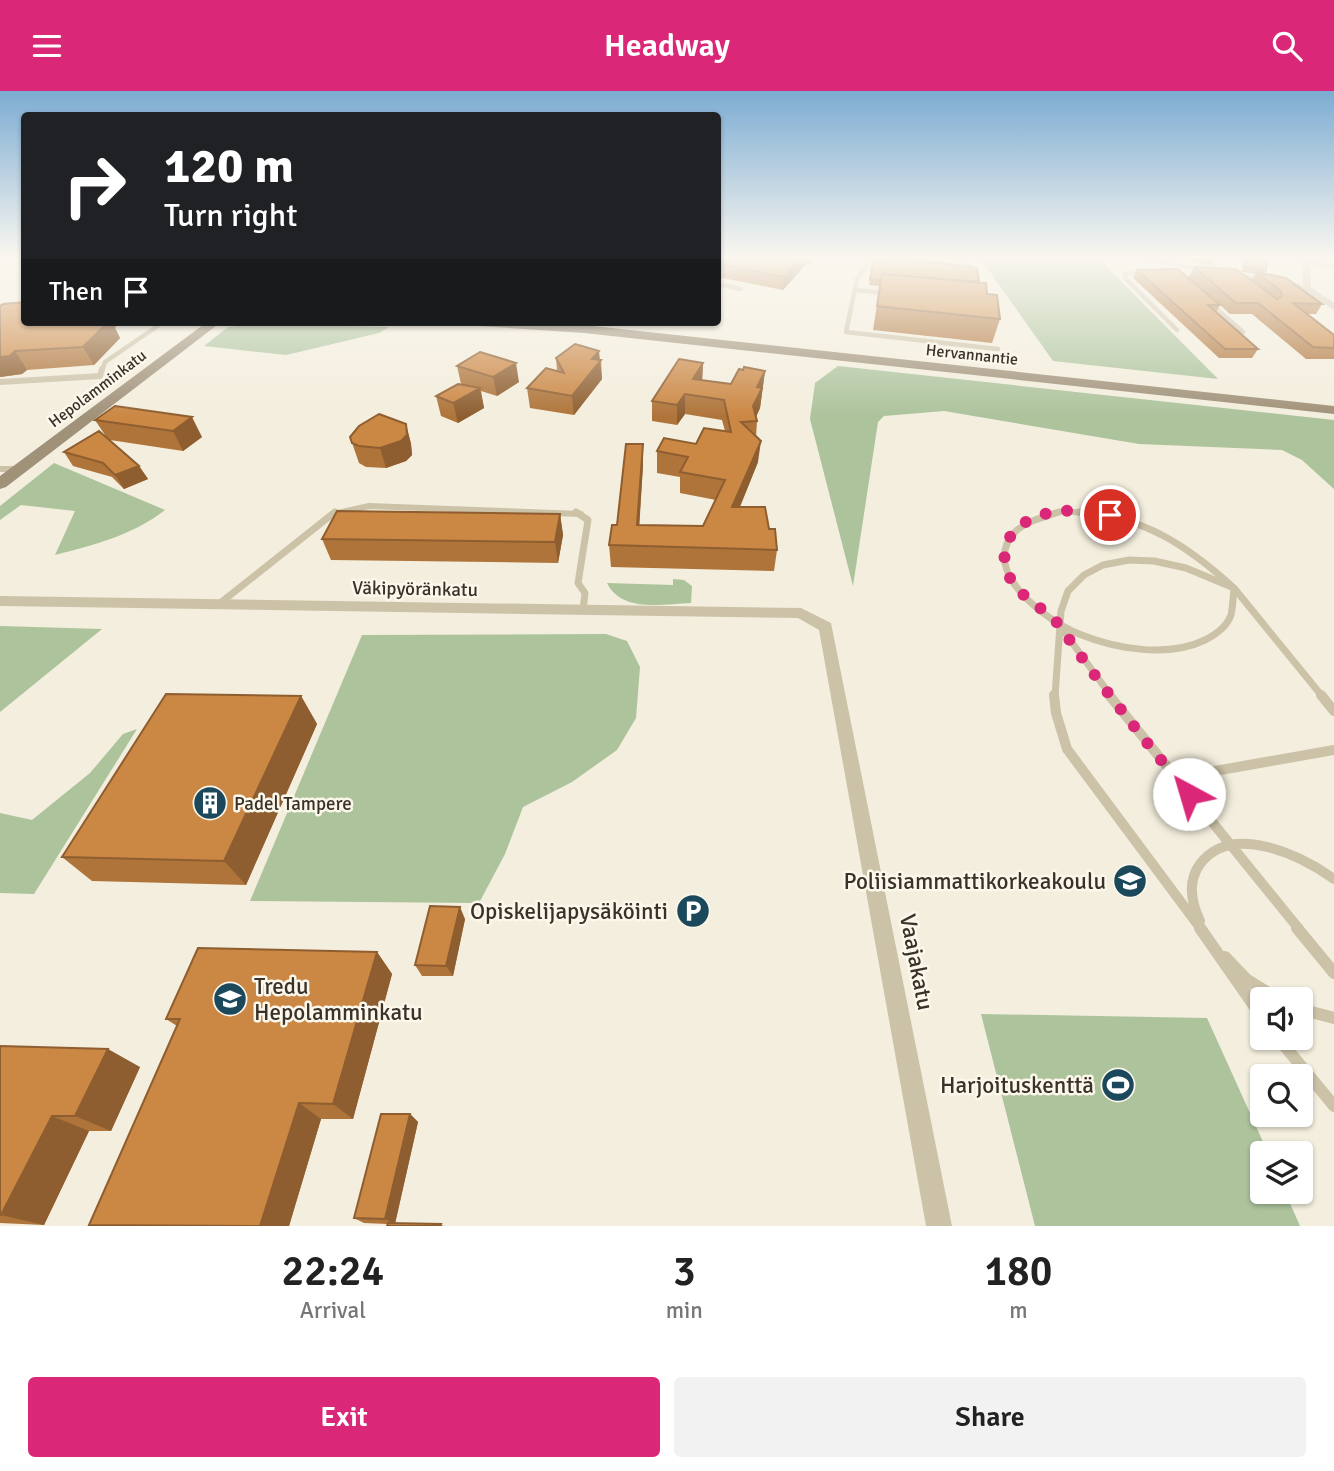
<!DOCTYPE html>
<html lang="en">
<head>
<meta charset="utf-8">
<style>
  body { margin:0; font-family:Signika,sans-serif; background:#f2f2f2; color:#222; height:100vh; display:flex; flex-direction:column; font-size:26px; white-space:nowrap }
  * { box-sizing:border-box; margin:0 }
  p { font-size:23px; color:#767676 }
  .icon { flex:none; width:38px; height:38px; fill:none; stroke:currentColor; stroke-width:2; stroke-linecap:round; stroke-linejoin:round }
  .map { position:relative; height:1135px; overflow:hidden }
  .drawer { display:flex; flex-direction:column; background:#fff; flex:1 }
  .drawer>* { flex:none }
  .banner { position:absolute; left:21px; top:21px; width:700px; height:214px; border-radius:7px; box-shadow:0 2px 5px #0004; background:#202124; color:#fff; overflow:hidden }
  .tools { position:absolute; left:1250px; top:896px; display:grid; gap:14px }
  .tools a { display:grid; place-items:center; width:63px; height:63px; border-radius:7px; background:#fff; box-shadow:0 2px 5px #0004; font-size:35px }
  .pin { position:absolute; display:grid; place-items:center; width:60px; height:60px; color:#fff; margin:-30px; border:4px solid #fff; border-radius:50%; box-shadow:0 2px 7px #0007 }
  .me { position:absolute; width:77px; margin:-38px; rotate:321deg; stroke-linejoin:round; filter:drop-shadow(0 0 5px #0008) }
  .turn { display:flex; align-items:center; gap:24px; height:147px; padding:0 28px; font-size:32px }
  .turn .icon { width:91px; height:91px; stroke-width:2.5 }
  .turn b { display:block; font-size:49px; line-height:60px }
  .then { display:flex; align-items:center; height:66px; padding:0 28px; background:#0003; gap:14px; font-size:26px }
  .eta { display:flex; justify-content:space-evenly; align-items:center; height:119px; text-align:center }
  .eta b { font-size:42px; font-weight:600; line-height:49px }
  .button { display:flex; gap:14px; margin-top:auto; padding:14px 28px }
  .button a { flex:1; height:80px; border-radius:7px; background:#db2777; color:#fff; font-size:28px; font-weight:600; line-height:80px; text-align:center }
  .button a+a { background:#f2f2f2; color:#222 }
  header { display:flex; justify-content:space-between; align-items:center; height:91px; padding:0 28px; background:#db2777; color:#fff; font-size:32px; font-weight:600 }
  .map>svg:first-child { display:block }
  .green { fill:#acc39c }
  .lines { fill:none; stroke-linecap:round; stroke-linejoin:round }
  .lane-far4 { stroke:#ccc2a8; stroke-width:4.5 }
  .lane-far3 { stroke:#ccc2a8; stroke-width:6 }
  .lane-far2 { stroke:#ccc2a8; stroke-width:7 }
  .lane-far1 { stroke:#ccc2a8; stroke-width:10 }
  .lane { stroke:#ccc2a8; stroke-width:12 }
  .street { fill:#ccc2a8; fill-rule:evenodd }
  .secondary { fill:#a09179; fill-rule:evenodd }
  .wall { fill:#af743a }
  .shaded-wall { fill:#8e5e30 }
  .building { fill:#cb8744; stroke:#8e5e30; stroke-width:2 }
  .route { stroke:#db2777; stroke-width:12; stroke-dasharray:0 21.6 }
  .labels { text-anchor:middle; stroke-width:5; stroke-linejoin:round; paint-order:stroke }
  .far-street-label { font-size:16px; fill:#393228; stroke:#fbf7ea }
  .street-label { font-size:19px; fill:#393228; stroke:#fbf7ea }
  .poi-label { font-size:19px; fill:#393228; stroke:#fbf7ea; text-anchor:start }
  .near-poi-label { font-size:23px; fill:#393228; stroke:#fbf7ea; text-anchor:end }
  .near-street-label { font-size:23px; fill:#393228; stroke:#fbf7ea }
</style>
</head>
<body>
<header><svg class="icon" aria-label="menu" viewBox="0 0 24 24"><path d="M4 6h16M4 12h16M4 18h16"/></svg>Headway<svg class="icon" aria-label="search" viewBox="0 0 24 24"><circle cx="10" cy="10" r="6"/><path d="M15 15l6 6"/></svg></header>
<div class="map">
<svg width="1334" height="1135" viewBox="0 0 1334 1135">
  <rect width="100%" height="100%" fill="#f3eedd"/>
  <!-- green -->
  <path class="green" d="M980,167h118l120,121 -165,-18z
    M255,233l134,3 -10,6 -93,22 -82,-9 24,-19z
    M838,275l496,54v69l-32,-29 -20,-10 -143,-6 -195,-33 -60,5 -6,6 -25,164 -43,-167 5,-36z
    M54,372l111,47c-32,25 -71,35 -110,45l20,-44 -54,-6 -21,15v-14z
    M673,488l11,1 8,6 -1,17c-29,1 -69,10 -84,-20l66,2z
    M0,535l102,3 -102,83z
    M606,543l21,7 13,26 -4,51 -19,32 -45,32 -49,25 -18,47 -26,49 -229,-2 112,-266z
    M137,638l-103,165 -34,-1v-80l32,7 58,-47 33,-39z
    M981,923l226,4 61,135h-6v39h23l15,34h-265z"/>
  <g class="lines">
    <!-- lane-far4 -->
    <path class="lane-far4" d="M871,167l-14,21 -11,53 152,17
      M893,167l76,8
      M1306,171l28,4
      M1143,181l-18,2 1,5 51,51
      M718,193l23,5
      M855,199l32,3
      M1210,212l33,29
      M102,280l3,-9 57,-39"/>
    <!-- lane-far3 -->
    <path class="lane-far3" d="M0,291l100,-6 2,-7
      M0,378h18
      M333,423l36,-8 212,8
      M1053,423l9,-3 35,3"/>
    <!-- lane-far2 -->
    <path class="lane-far2" d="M576,421l12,8 -10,63 7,10 -2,17
      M1059,421c-15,5 -33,9 -44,20 -37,39 32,89 64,102 37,15 89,24 126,6 10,-5 22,-14 26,-25 2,-8 2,-19 3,-27 -46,-42 -91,-72 -155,-76
      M219,513l116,-92
      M1060,535l51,70
      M1055,605l6,-85 7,-20 16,-16 19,-10 26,-5 25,1 32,7 48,20 88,108"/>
    <!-- lane-far1 -->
    <path class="lane-far1" d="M1054,604l2,18 11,36 134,180
      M1109,604l190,234
      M1321,604l13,16
      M1175,687l159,-28
      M1200,830c-9,-19 -13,-39 0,-57 32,-42 100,-9 134,15"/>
    <!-- lane -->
    <path class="lane" d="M1200,837l62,89
      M1297,837l37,45
      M1225,866l21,22 32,20
      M1300,918l34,9
      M1278,947l56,68"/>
    <!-- street -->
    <path class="street" d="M1302,167h8l1,29 23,16v7l-30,-20 -157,-29 4,-2 152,26z
      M0,505l801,12 30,15 121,603h-26l-107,-596 -21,-12 -798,-12z"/>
    <!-- secondary -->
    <path class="secondary" d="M207,231h14l-215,165 -6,2v-13z
      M474,231l110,3 750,81v8l-750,-81 -104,-7z"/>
  </g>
  <!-- wall -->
  <path class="wall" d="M718,167h95l-2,6 -4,-1 -24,27 -65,-13z
    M938,167h21v2z
    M1192,167h23l-4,7 -18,-3z
    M1244,167h23l-1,12 -2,4 58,30 -6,10h-9l27,21v24h-28l-54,-45h-22l-10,-9 -4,7 42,37 -6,9h-33l-86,-80 4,-8 52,7 5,-10 57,13 4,-6 -13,-2z
    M874,168l105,23 8,12 13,25 -8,24 -119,-13 7,-44 -11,-1z
    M0,215l115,22 5,10 -26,27 -67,5 -5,4 -22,3z
    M556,267l45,2 1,19 -28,36 -44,-7 -3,-20 30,-17z
    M703,272l-1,17 29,4 12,-14 22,1 -5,37 -4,9 1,4 -1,16 2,25 -18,45 29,22 8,21 -3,21 -163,-4 -2,-22 8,-20 26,-81v21l-4,60 64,1 13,-26 -36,-7v-16l-23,-4v-22l39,-7 29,-13 -3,-11 -37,-6 -8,11 -25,-4v-20z
    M457,275l62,16 -22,14 -16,-5 3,17 -26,15 -17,-7 -5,-20 25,-12z
    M115,315l87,31 -19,14 -73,-11 29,26 9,13 -24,10 -12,-12 -39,-11 -9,-14 41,-17 -10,-15z
    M406,333l5,20 1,11 -6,6 -20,7 -20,-1 -7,-4 -9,-26z
    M560,423l3,21 -5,28 -227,-3 -9,-21z
    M301,605l16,28 -71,161 -154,-4 -30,-24z
    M465,828l-12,57h-31l-7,-11z
    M377,861l15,22 -39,145h-32l-32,107h-195l-5,-1 88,-199 -11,-7z
    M0,955l140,21 -29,64h-22l-45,94 -44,-2z
    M410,1023l8,8 -23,101 46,1 2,2h-56v-2l-23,-1 -10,-5z"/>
  <!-- shaded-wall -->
  <path class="shaded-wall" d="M801,167h7l-1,5 -24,27 1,-13z
    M96,231h23l-4,6 5,10 -26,27 -11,-18z
    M15,260l12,19 -5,4 -22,3v-20z
    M599,260l3,28 -28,36 -2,-19 20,-37z
    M516,272l3,19 -22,14 -4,-19z
    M703,272l-1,20 -9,-4z
    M765,280l-5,37 -6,13 -1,-15 4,-19z
    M480,297l4,20 -26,15 -5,-20z
    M685,303v20l-8,11v-20z
    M192,326l10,20 -19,14 -10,-20z
    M406,333l5,20 1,11 -6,6 -20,7 -6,-20z
    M761,350l-3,21 -27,66 1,-21z
    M643,353v21l-5,82 -1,-22z
    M139,375l9,13 -24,10 -9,-14z
    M560,423l3,21 -5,28 -3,-21z
    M301,605l16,28 -71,161 -22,-24z
    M460,816l5,12 -12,57 -7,-10z
    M377,861l15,22 -39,145 -20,-15z
    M108,958l32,18 -29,64 -36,-15z
    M299,1012l22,16 -32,107h-29z
    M410,1023l8,8 -23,102 -10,-5z
    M52,1025l37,15 -45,94 -43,-10z"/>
  <!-- building -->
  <path class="building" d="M718,167h83l-17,19 -66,-13z
    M886,167h13l78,10 2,14 -97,-8 -1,6 -11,-1 4,-20 12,1z
    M1246,167h21l-1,12 -21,-4z
    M1194,176l42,2 41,30 5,-3 -1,-5 -25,-19 30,6 36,26 -29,-1 41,32v13l-21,-1 -55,-44h-22z
    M1178,178l42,36h-12l50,44h-33l-88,-79z
    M882,183l104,9 1,11 10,1 3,24 -123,-13z
    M24,211v20h84l-25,25 -68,4 -5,5 -10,1v-51l3,-2z
    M575,253l24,7 -7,8 9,1 -29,36 -45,-8 19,-20 18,5 -8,-15z
    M480,261l36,11 -23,14 -36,-11z
    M679,268l24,4 -10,16 38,5 8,-15 4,1 1,-3 21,4 -8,16 5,1 -9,18 4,15 -16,1 20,19 -29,66h33l4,22h6l2,21 -168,-5 3,-20h5l9,-81h17l-6,81 66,1 22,-46 -45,-8 8,-15 -31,-6 7,-13 32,6 8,-16 27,4 -7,-32 -39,-6 -8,11 -25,-4z
    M458,293l22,4 -27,15 -17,-7z
    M115,315l77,11 -19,14 -78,-11z
    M379,323l27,10 1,11 -6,6 -21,7 -21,-2 -7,-3 -2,-6 9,-11z
    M99,340l40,35 -24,9 -12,-12 -39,-11z
    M337,420l223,3 -5,28 -233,-3z
    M166,603l135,2 -77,165 -162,-4z
    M430,815l30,1 -14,59 -31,-1z
    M198,857l179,4 -44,152 -34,-1 -39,123 -171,-1 91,-206h-14z
    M0,955l108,3 -33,67h-23l-51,99h-1z
    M381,1023h29l-25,105 -31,-1z
    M388,1132l53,1 -1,2h-53z"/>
  <!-- sky -->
  <linearGradient id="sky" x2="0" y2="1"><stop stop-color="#7cacd2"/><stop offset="0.51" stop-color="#faf7f0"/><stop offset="1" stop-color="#faf7f0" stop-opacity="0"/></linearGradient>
  <rect width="1334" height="326" fill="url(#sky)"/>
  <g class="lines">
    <!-- route -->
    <path class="route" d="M1110,424c-15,-2 -32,-5 -48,-4 -36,3 -70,26 -53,65 11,24 39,32 53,53 39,57 82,111 127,165"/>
  </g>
  <!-- icons -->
  <defs>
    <g id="building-disc" transform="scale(1.75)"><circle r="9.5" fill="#1c485c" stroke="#fbf7ea"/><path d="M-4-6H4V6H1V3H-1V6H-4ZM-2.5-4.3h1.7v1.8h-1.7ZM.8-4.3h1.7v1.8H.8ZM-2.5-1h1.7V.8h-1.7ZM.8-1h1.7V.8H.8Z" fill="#fff"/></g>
    <g id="university-disc" transform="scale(1.75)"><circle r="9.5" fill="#1c485c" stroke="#fbf7ea"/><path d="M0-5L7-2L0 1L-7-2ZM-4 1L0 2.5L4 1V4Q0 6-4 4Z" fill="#fff"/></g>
    <g id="parking-disc" transform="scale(1.75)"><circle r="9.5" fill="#1c485c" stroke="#fbf7ea"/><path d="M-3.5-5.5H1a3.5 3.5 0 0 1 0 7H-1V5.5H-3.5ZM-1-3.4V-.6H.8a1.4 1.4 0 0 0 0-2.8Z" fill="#fff"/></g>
    <g id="school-disc" transform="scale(1.75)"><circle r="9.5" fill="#1c485c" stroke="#fbf7ea"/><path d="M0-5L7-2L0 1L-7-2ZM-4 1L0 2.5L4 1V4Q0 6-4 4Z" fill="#fff"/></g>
    <g id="stadium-disc" transform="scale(1.75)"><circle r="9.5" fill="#1c485c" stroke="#fbf7ea"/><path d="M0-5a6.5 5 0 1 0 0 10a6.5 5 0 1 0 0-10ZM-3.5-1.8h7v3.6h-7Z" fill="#fff"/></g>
  </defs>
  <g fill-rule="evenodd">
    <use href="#building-disc" x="210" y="712"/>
    <use href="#university-disc" x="1130" y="790"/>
    <use href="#parking-disc" x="693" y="820"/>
    <use href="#school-disc" x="230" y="908"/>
    <use href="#stadium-disc" x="1118" y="994"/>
  </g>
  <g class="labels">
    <!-- far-street labels -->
    <g class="far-street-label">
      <text transform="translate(972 263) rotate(6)" y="6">Hervannantie</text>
      <text transform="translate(97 297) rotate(-37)" y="6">Hepolamminkatu</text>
    </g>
    <!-- street labels -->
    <g class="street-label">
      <text transform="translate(415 497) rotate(1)" y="7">Väkipyöränkatu</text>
    </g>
    <!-- poi labels -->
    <g class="poi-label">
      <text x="234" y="719">Padel Tampere</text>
    </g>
    <!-- near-poi labels -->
    <g class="near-poi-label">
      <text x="1106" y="798">Poliisiammattikorkeakoulu</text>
      <text x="668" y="828">Opiskelijapysäköinti</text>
      <text x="254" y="903" text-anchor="start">Tredu<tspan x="254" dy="26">Hepolamminkatu</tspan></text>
      <text x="1094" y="1002">Harjoituskenttä</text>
    </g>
    <!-- near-street labels -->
    <g class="near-street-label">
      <text transform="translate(917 871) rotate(79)" y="8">Vaajakatu</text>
    </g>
  </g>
</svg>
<div class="tools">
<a><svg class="icon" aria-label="sound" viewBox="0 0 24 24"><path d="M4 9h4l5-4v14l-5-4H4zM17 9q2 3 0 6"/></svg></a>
<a><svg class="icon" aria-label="search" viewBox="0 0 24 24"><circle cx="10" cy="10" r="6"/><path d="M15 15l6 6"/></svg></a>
<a><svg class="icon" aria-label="layers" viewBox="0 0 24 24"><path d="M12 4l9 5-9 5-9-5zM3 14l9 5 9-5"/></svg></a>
</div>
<div class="pin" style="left:1110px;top:424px;background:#d93025"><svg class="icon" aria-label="arrive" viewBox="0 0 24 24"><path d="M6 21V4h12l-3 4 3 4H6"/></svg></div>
<svg class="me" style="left:1189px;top:703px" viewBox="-20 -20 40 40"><circle r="19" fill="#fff"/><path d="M0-13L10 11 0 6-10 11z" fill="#db2777"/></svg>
<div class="banner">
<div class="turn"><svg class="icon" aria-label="right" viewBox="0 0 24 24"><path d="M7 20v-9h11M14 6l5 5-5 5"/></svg><div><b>120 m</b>Turn right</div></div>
<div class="then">Then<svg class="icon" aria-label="arrive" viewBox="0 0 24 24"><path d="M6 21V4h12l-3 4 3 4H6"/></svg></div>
</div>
</div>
<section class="drawer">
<div class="eta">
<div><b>22:24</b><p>Arrival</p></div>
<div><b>3</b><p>min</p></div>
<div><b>180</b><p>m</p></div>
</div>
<div class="button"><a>Exit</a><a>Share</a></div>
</section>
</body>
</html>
